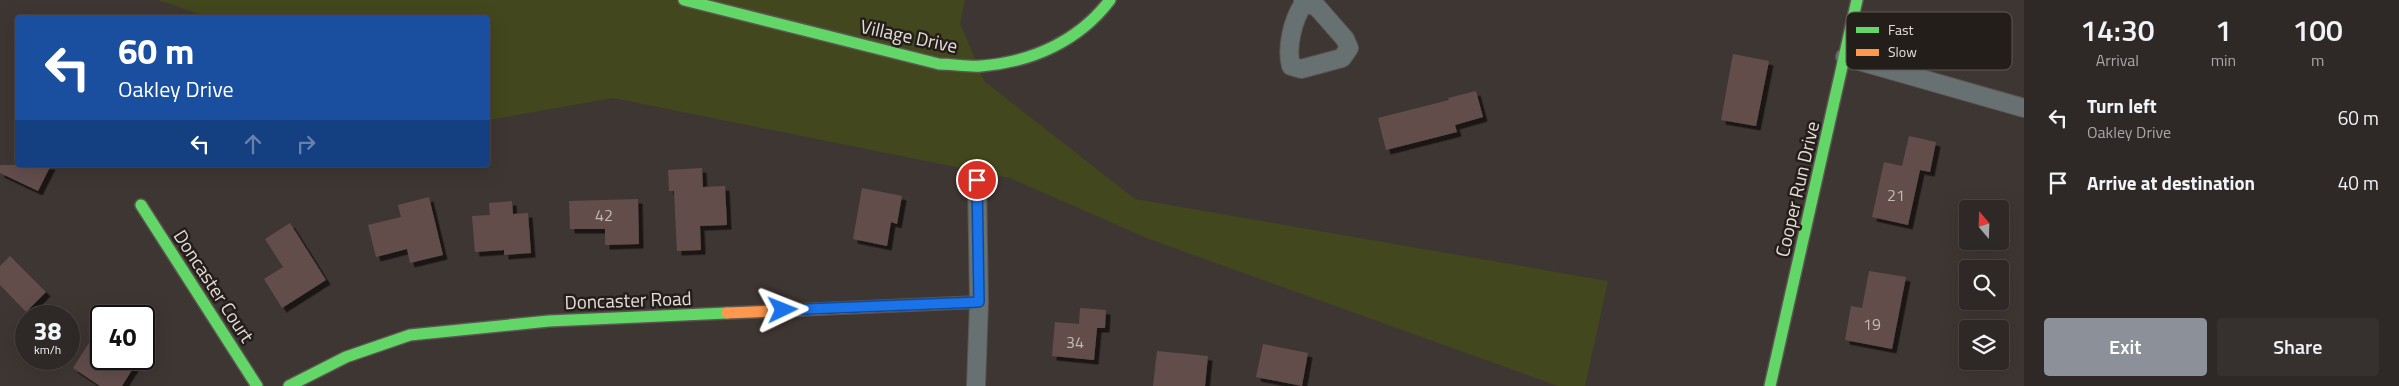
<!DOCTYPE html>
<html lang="en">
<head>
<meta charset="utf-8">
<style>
  body { margin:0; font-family:"Titillium Web",sans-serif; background:#36302e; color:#f1f3f6; height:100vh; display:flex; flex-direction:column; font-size:19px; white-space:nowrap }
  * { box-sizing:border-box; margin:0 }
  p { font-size:16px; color:#a7a6a7 }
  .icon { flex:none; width:28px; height:28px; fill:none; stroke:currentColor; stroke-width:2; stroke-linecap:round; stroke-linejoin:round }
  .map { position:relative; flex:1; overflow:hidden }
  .drawer { display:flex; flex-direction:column; background:#2e2826; width:375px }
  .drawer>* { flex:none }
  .banner { position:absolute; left:15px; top:15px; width:475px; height:152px; border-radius:5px; box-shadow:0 5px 20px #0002,0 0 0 1px #494443; background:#1a4fa0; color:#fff; overflow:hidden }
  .needle { width:32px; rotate:341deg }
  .fabs { position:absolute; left:1959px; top:200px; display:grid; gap:10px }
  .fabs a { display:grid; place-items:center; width:50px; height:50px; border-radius:5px; background:#2e2826; box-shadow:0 5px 20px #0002,0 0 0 1px #494443; font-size:25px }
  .speed { position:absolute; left:15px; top:305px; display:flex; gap:10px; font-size:25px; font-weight:700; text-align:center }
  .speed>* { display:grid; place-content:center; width:65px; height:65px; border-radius:50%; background:#2e2826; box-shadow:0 5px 20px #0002,0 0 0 1px #494443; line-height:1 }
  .speed small { font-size:12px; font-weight:400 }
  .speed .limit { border:2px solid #111; border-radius:8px; background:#fff; color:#111 }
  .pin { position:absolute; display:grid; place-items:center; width:42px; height:42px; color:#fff; margin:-21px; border:2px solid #fff; border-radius:50%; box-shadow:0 1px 5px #0007 }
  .me { position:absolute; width:55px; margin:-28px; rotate:88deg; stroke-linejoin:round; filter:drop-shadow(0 0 4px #0008) }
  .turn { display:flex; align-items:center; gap:18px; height:105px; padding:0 20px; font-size:22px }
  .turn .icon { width:65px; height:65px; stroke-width:2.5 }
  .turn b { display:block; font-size:35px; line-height:42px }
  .lanes { display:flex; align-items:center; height:48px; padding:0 20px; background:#0003; justify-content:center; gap:25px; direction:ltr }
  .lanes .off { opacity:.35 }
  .eta { display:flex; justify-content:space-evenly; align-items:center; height:85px; text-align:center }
  .eta b { font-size:30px; font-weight:600; line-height:35px }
  .button { display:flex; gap:10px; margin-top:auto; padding:10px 20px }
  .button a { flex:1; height:58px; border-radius:5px; background:#8c9099; color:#fff; font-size:20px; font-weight:600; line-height:58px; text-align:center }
  .button a+a { background:#36302e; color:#f1f3f6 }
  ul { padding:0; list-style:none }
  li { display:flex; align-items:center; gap:15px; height:65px; padding:0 20px }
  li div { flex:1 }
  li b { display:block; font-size:19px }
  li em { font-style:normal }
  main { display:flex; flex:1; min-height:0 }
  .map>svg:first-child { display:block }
  .green { fill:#42471d }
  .building { fill:#624e4c; filter:url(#shadow) }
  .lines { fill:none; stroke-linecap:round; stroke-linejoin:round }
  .street-casing { stroke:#5b5551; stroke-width:20 }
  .fast-casing { stroke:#5b5551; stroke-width:14 }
  .slow-casing { stroke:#5b5551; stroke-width:14 }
  .street { stroke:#677172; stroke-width:18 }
  .fast { stroke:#63d668; stroke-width:11 }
  .slow { stroke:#ff974d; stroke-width:11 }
  .route-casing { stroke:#114b97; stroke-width:12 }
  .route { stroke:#1a73e8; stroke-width:9 }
  .labels { text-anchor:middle; stroke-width:5; stroke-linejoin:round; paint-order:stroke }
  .number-label { font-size:16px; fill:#c4b8b4 }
  .street-label { font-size:19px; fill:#e5dcd7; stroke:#241e1a }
  .key { fill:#241e1a; stroke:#5e5753; stroke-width:1 }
  .key-label { font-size:14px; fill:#e5dcd7 }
</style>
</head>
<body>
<main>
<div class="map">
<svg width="2024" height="386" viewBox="0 0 2024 386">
  <defs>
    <filter id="shadow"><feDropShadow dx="4.5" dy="4.5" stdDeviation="0" flood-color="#0009"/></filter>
  </defs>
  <rect width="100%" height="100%" fill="#3e3632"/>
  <!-- green -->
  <path class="green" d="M158,0h807l-5,23 24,58 151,118 473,82 -23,105h-27l-409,-147 -139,-61 -397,-80 -125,22v-102h-277z"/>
  <!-- building -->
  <path class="building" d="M1733,54l36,7 -13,65 -35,-6z
    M1476,91l7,26 -28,8 2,7 -71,18 -8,-32 71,-18 -1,-2z
    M1909,136l27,6 -6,30 -10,-2 -12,55 -36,-8 12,-55 18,4z
    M0,165h51l-13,26 -38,-18z
    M702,168l1,19 22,-1 2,39 -27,1 1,24 -24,1 -3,-60h-5l-1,-21z
    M862,188l40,8 -5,28 -6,-2 -4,24 -34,-7z
    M429,197l14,58 -33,8 -3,-14 -31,8 -8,-32 33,-8 -3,-12z
    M638,199l1,45 -34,1v-16h-35l-1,-28z
    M512,201l1,13 15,-1 3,40 -27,2v-5l-29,2 -3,-36 18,-1 -1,-12z
    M290,223l36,57 -44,28 -18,-29 19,-12 -18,-28z
    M10,256l36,36 -20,20 -26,-27v-19z
    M1869,271l37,6 -14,72 -47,-9 6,-34 11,2z
    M1080,308l26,2 -1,18h-8l-3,32 -42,-4 3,-34 24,2z
    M101,324v35h24l10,6 -13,21h-22l-27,-18z
    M1263,344l45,9 -6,33 -46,-9z
    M1157,351l51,5 -3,30h-52z"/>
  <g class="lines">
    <!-- street casing -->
    <g class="street-casing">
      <path id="street" d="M1303,0l1,3c-11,16 -18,44 -13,63l10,3 41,-11 7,-10 -4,-9 -28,-32 -13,-4
        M1845,57l179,51
        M976,386l3,-84 -2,-122"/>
    </g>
    <!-- fast casing -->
    <g class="fast-casing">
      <path id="fast" d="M684,0l255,64c14,0 28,3 42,2 51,-4 98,-25 129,-66
        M141,205l116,181
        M289,386l57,-29 64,-22 139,-14 178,-8
        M1770,386l87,-386"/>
    </g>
    <!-- slow casing -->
    <g class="slow-casing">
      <path id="slow" d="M727,313l252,-11"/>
    </g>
    <!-- street -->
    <use href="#street" class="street"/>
    <!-- fast -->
    <use href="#fast" class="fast"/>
    <!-- slow -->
    <use href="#slow" class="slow"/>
  </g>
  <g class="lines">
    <!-- route casing -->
    <g class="route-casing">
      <path id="route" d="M783,310l196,-8 -2,-122"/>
    </g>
    <!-- route -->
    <use href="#route" class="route"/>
  </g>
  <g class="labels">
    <!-- number labels -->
    <g class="number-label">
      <text x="1896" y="201">21</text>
      <text x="604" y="221">42</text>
      <text x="1872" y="330">19</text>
      <text x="1075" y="348">34</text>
    </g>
    <!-- street labels -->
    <g class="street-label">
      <text transform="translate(909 36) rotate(12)" y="7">Village Drive</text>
      <text transform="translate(1797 189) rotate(-77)" y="7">Cooper Run Drive</text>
      <text transform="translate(214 286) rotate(57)" y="7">Doncaster Court</text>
      <text transform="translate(628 300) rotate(-2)" y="7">Doncaster Road</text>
    </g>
  </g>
  <!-- legend -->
  <rect x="1846" y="12" width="166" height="58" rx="8" class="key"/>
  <rect x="1856" y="27" width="23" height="6" fill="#63d668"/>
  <rect x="1856" y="49" width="23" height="7" fill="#ff974d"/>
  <g class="key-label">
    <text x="1888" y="35">Fast</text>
    <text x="1888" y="57">Slow</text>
  </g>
</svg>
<div class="fabs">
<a><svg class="needle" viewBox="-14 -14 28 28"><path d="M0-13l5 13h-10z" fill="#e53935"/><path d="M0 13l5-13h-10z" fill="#a7a6a7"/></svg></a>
<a><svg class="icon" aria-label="search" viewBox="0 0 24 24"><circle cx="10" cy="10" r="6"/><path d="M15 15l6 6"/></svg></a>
<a><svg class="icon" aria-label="layers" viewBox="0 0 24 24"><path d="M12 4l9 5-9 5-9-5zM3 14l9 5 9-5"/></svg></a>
</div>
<div class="speed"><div>38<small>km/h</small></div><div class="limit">40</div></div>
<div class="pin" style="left:977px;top:180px;background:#d93025"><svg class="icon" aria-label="arrive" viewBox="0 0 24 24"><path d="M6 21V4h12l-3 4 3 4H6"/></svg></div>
<svg class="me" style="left:783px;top:310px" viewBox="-20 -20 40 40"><path d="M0-17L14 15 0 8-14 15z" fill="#1a73e8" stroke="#fff" stroke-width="4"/></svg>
<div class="banner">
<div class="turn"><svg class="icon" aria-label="left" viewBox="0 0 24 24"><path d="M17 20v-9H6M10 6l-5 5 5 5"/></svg><div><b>60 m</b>Oakley Drive</div></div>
<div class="lanes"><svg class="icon" aria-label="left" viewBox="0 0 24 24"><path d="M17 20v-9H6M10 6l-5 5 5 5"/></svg><svg class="icon off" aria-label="ahead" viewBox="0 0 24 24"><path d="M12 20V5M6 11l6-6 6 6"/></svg><svg class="icon off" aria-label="right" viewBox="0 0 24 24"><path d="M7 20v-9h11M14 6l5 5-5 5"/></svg></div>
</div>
</div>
<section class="drawer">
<div class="eta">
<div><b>14:30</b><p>Arrival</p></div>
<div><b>1</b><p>min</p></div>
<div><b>100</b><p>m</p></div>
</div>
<ul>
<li><svg class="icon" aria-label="left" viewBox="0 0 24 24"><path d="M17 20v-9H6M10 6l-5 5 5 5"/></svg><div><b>Turn left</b><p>Oakley Drive</p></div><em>60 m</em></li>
<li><svg class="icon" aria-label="arrive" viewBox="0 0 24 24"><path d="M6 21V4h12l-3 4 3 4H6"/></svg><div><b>Arrive at destination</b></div><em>40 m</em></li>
</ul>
<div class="button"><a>Exit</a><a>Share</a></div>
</section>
</main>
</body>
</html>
